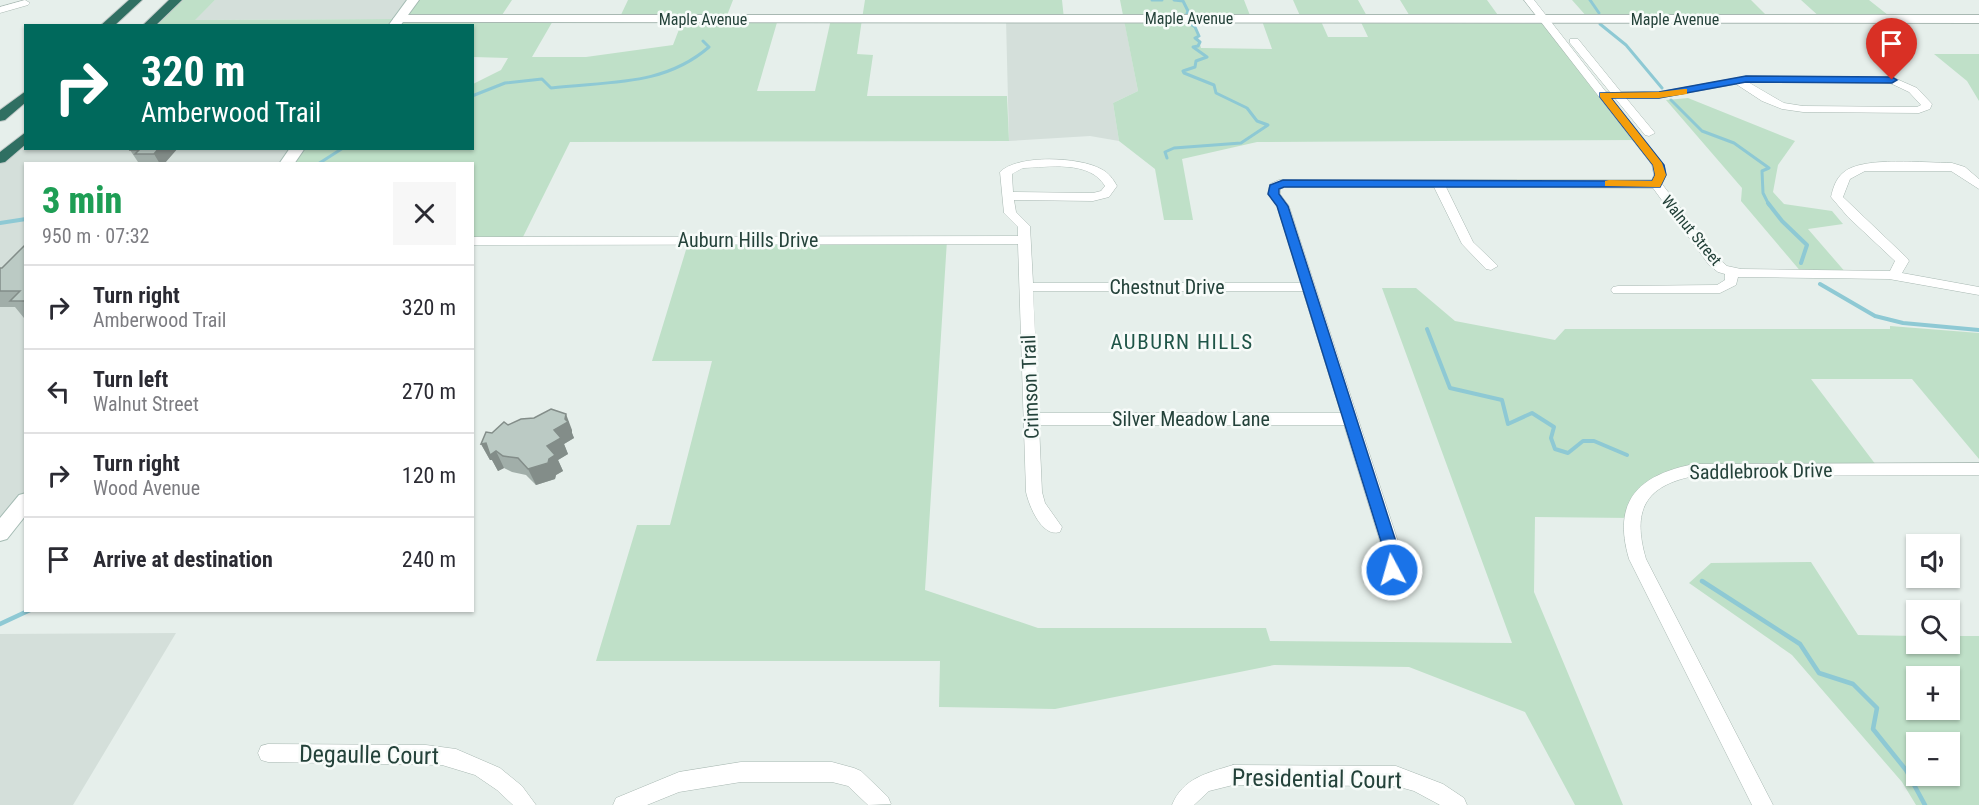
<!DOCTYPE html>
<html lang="en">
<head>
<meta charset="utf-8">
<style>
  body { margin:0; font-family:"Roboto Condensed",sans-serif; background:#f7f7f7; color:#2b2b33; height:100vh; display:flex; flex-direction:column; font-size:22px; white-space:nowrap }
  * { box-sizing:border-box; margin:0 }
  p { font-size:20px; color:#7c7c81 }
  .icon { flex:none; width:33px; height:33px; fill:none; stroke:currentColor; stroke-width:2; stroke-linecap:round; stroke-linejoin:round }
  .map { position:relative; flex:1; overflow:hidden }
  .drawer { position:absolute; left:24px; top:162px; width:450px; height:450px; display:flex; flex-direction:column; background:#fff; border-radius:0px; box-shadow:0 2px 4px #0004 }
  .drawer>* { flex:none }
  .hud { position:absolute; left:24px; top:24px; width:450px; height:126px; border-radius:0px; box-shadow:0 2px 4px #0004; background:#00695c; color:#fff; overflow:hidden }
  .buttons { position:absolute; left:1906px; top:534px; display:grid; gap:12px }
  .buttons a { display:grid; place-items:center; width:54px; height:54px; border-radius:0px; background:#fff; box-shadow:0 2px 4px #0004; font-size:30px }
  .pin { position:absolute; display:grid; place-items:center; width:51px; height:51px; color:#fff; margin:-62px -26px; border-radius:50% 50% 50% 0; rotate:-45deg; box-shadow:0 0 6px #0007 }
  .pin .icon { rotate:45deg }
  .me { position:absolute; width:66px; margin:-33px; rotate:354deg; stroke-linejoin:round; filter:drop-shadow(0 0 4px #0008) }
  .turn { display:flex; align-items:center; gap:21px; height:126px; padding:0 18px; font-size:27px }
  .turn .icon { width:78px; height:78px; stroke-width:2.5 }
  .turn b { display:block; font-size:42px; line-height:51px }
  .round { display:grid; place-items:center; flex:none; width:63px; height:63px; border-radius:0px; background:#f7f7f7 }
  .headline { display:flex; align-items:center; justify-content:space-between; height:102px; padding:0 18px }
  h1 { font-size:36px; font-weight:800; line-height:45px; color:#1e9e55 }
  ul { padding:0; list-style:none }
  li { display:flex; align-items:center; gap:18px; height:84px; padding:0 18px; border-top:2px solid #e1e1e2 }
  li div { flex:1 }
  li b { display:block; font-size:22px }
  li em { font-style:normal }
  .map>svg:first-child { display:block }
  .built { fill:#d4dfda }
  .green { fill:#bfe0c8; fill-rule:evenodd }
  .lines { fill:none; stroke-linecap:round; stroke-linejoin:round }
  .stream-far2 { stroke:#8ec9d4; stroke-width:3 }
  .stream-far1 { stroke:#8ec9d4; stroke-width:4 }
  .stream { stroke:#8ec9d4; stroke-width:4.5 }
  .minor-casing { stroke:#a8b8b2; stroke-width:1 }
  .tertiary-casing { stroke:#a8b8b2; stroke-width:2 }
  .secondary-casing { stroke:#a4bbb3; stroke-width:2 }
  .motorway-casing { stroke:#c2cac8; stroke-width:2 }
  .minor { fill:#fff; fill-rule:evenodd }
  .tertiary { fill:#fff; fill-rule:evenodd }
  .secondary { fill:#fff; fill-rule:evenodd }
  .motorway { fill:#2f6f62; fill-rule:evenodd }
  .wall { fill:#a1aea9 }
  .shaded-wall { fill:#838d89 }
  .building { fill:#bbcac4; stroke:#838d89; stroke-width:1.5 }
  .route { fill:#1a73e8; stroke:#114b97; stroke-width:1.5 }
  .slow { fill:#f59e0b }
  .labels { text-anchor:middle; stroke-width:5; stroke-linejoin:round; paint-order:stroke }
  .far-street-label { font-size:16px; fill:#24423a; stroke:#f7fbf9 }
  .street-label { font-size:20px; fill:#24423a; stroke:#f7fbf9 }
  .neighbourhood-label { font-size:21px; letter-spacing:1.5px; fill:#1f5548; stroke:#f7fbf9 }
  .near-street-label { font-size:24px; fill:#24423a; stroke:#f7fbf9 }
</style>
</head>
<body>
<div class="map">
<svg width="1979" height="805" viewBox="0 0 1979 805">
  <rect width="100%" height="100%" fill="#e6efeb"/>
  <!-- built -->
  <path class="built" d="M215,0h198l-14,19 -205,1z
    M1006,19h118l14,72 -25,12 6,38 -29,-5 -81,5z
    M25,139l1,9 272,1 -12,14 -260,1 -1,336 -25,33v-374z
    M176,633l-103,172h-73v-171z"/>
  <!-- green -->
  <path class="green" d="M176,0h39l-20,20 203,-1 15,-19h99l-12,18 54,1 -22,38h54l87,-12 10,-26h-64l9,-19h105l-7,18 52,1 -21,72h58l16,-72h31l3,-19h197l2,19h-202l-5,35 16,1 -6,41h140l2,45 -439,1 -49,99h-48l-1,-77 -186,-1 12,-14 174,-1 1,-64 28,-14 7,-12 -35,-1 -1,-31h-324z
    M1120,0h124l7,18 -58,1 8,29 71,1 -11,-31h40l-8,-18h65l10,18h43l-11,-18h87l13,18h43l96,122 -382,2 -75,17 11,61h-29l-9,-51 -36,-28 -6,-38 25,-12zM1359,18l9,19h-40l-8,-18z
    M1572,0h179l19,19 -182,-1z
    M1801,0h68l24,19h-71z
    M1934,54h45v47l-12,-20z
    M1688,98l107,43 -17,24 -5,27 11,12 48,7 11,13 -35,5 39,45 -45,-1 -61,-72 1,-13 -76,-88z
    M689,240h258l-22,350 113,38h228l4,13 242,2 -130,-355h34l39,33 100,19 10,-11h325v-3l89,7v126l-67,-80h-101l68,90 -209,6 -39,43 -96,-1 -1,75 89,213h-48l-50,-93 -116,-45 -135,-2 -219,44 -116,-2 1,-46h-344l41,-136h33l42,-164h-60z
    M1811,562l47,73 59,1v8h33v-8h29v169h-63l-14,-23 -110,-127 -103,-72 22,-20zM1917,676h33v34h-33zM1917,742h33v34h-33z"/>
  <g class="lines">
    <!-- stream-far2 -->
    <path class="stream-far2" d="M1152,0h10
      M1174,0l9,1 5,10 -2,5
      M1590,0l9,13
      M1600,24l26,21 36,43
      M472,96l33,-13 37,-4 9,9c56,-7 112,-1 158,-41l-6,-6
      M1671,100l31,31 32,12 35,25 -7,3 1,22 6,12
      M1167,158l-2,-6 9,-4 67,-5 27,-18 -11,-4 -10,-13 -31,-15 -2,-8 -30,-12 -1,-2 12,-4 1,-6 11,-4 -14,-10 5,-1 2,-4 -5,-4 4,-2 -4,-9 -7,-5
      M318,164l25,-16"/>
    <!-- stream-far1 -->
    <path class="stream-far1" d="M1768,203l14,18 25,24 -6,18
      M0,223l26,-4
      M1820,284l55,32 28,7 76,7
      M1427,329l23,59 52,12 6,24 24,-11 22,14 -3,11 4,11 13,4 15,-12h11l33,14"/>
    <!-- stream -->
    <path class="stream" d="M1702,581l98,63 19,29 34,11 24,24 -4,21 33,41 19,35
      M0,624l30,-14"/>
    <!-- minor casing -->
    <g class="minor-casing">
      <path id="minor" d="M25,0l5,3 -2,2 -28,8v-6z
        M1524,0h10l72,92h4l-40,-49v-4h8l43,53h38l88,-16 145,1 25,11 15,16 -2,5 -11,4 -116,-1 -21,-3 -20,-8 -26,-17 -77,14h-33l29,35 -6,3 -4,-1 -30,-37h-4l53,67 2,10 -4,9 57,75 8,7 14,3 149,2 5,-10 -47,-44 -17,-20c2,-9 5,-19 13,-25 19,-16 82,-9 108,-9l13,4 14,12v10l-28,-18h-86l-15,8 -7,18 64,61 2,3 -7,12 77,14v8l-90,-16 -151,-2 -2,8 -16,8h-107l-2,-3 2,-3 5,-1 99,-1 8,-5v-6l-7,-2 -9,-7 -56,-77 -207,-1 27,55 25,24 -7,4 -5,-1 -24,-25 -28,-57h-149l-5,2v5l9,12 112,345v19l-12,23 -6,2 -6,-2 -3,-5 9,-18v-19l-39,-126h-305l3,67 3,11 17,24 -2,5c-18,6 -31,-26 -34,-40l-8,-248 -546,1v-8l546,-1v-9l-14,-14 -4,-41c18,-18 80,-15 101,-3 8,4 12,10 16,17l-8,11 -16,4 -79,-1 2,12 14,14 3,57h268l-24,-77 -9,-12 2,-10 9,-4h373l2,-5 -2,-10zM1748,82l142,1 19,9 12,13 -4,2 -114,-1 -19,-3zM1023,168c25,-1 67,-8 82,18l-4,5 -8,2 -80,-1 -1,-18zM1033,291h270l38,122h-302z
        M1979,463v12l-285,1c-50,10 -62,35 -48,83l127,246h-21l-123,-246c-17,-58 9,-84 65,-95z
        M268,744l158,1 30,4 44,19 22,18 14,19h-23l-16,-15 -22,-15 -33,-10 -174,-3 -7,-2 -3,-7 3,-7z
        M741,762h91l22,6 7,3 27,26 3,7 -23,1 -20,-19 -16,-4h-91l-62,10 -32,13h-34l3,-7 63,-26z
        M1233,765l163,1 47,18 21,14 3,7h-27l-26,-14 -18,-5 -163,-1 -24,6 -15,14h-22c11,-27 35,-32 61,-40z"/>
    </g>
    <!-- tertiary casing -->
    <g class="tertiary-casing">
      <path id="tertiary" d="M399,15h1580v8l-1584,-1 -2,-3z"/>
    </g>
    <!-- secondary casing -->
    <g class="secondary-casing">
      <path id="secondary" d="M407,0h12l-19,26h-12z
        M290,148h15l-11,16h-15z
        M26,493v22l-19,24 -7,2v-23l19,-23z"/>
    </g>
    <!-- motorway casing -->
    <g class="motorway-casing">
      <path id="motorway" d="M129,0h13l-28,26h-14z
        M169,0h13l-27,26h-13z
        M26,91v11l-21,18 -5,1v-11z
        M26,132v12l-21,18 -5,1v-11z"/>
    </g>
    <!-- minor -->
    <use href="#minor" class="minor"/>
    <!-- tertiary -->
    <use href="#tertiary" class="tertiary"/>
    <!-- secondary -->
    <use href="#secondary" class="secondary"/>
    <!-- motorway -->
    <use href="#motorway" class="motorway"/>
  </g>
  <!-- wall -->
  <path class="wall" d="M178,148l-14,16h-23l-1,-2h-2l-8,-12z
    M26,244v74h-2l-9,-11h-15v-39h2z
    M534,418l38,12v3l2,5 -10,6 4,10 -10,6 5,11 -7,4 -1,4 -19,6 -10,-10 -14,-3 -8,-4 -6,3 -6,-11h-2l-9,-16 11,-11 16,-8z"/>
  <!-- shaded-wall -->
  <path class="shaded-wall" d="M159,148h19l-14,16h-4l-6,-10z
    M566,414l6,16v3l2,5 -10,6 4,10 -10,6 5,11 -7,4 -1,4 -19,6 -8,-16 19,-23 7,-16 11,-11z
    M486,443l10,8 8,17 -6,3 -6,-11h-2l-9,-16z"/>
  <!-- building -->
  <path class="building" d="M131,148h28l-5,6h-19l4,-4h-9z
    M26,244v57h-16l10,-10h-20v-23h2z
    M551,409l15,5 -1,5 3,3 -14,8 7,8 -14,8 8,9 -6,4 -1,4 -20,6 -10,-11 -15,-2 -7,-5 -6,4 -4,-12 -5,1 5,-12 6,1 12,-11 4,3 13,-6 13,-1z"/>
  <!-- route -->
  <path class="route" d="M1746,76l146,1 5,3 -5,3 -146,-1 -87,16h-48l53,67 2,10 -6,12h-376l-5,2v5l9,12 111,345v19l-2,5 -5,2 -6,-2 -2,-5v-19l-107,-345 -9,-12 2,-9 13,-5 369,1 3,-6 -2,-10 -53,-68v-4l59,-1z"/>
  <!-- slow -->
  <path class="slow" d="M1684,89h3v5l-28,4h-48l51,65 4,12 -6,12h-4l-51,-1v-5l4,-1 43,1 3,-6 -2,-10 -53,-68v-4l59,-1z"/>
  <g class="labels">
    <!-- far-street labels -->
    <g class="far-street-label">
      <text x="1189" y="24">Maple Avenue</text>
      <text x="703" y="25">Maple Avenue</text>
      <text x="1675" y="25">Maple Avenue</text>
      <text transform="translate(1692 230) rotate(51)" y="6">Walnut Street</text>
    </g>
    <!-- street labels -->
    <g class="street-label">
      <text x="748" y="247">Auburn Hills Drive</text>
      <text x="1167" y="294">Chestnut Drive</text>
      <text transform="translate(1030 387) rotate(-92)" y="7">Crimson Trail</text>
      <text x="1191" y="426">Silver Meadow Lane</text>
      <text transform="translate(1761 471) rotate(-1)" y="7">Saddlebrook Drive</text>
    </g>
    <!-- neighbourhood labels -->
    <g class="neighbourhood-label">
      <text x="1182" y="349">AUBURN HILLS</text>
    </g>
    <!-- near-street labels -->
    <g class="near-street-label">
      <text transform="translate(369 755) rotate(1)" y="8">Degaulle Court</text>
      <text transform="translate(1317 779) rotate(1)" y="8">Presidential Court</text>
    </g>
  </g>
</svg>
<div class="buttons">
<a><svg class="icon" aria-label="sound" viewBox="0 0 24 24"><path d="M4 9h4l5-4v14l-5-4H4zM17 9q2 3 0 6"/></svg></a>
<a><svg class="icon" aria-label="search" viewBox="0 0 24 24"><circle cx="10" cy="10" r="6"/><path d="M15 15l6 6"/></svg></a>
<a>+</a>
<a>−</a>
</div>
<div class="pin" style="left:1892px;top:80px;background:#d93025"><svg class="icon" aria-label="arrive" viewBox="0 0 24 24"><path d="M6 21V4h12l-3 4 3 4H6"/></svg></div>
<svg class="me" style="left:1392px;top:570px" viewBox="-20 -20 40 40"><circle r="17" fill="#1a73e8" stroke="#fff" stroke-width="3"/><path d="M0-11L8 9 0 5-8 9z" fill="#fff"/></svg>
<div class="hud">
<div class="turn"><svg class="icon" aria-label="right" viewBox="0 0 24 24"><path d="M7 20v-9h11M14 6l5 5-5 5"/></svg><div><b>320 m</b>Amberwood Trail</div></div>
</div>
<section class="drawer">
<div class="headline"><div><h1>3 min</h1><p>950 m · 07:32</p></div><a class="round"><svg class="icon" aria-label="close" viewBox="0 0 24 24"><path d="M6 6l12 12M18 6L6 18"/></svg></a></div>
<ul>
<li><svg class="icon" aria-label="right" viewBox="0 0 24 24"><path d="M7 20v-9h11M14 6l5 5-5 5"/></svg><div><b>Turn right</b><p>Amberwood Trail</p></div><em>320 m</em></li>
<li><svg class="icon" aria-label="left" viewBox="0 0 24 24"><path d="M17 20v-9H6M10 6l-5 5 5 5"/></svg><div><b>Turn left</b><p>Walnut Street</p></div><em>270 m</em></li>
<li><svg class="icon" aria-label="right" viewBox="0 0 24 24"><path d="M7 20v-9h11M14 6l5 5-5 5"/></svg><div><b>Turn right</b><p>Wood Avenue</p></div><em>120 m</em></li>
<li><svg class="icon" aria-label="arrive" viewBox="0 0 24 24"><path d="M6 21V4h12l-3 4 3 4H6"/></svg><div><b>Arrive at destination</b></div><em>240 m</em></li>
</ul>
</section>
</div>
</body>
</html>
